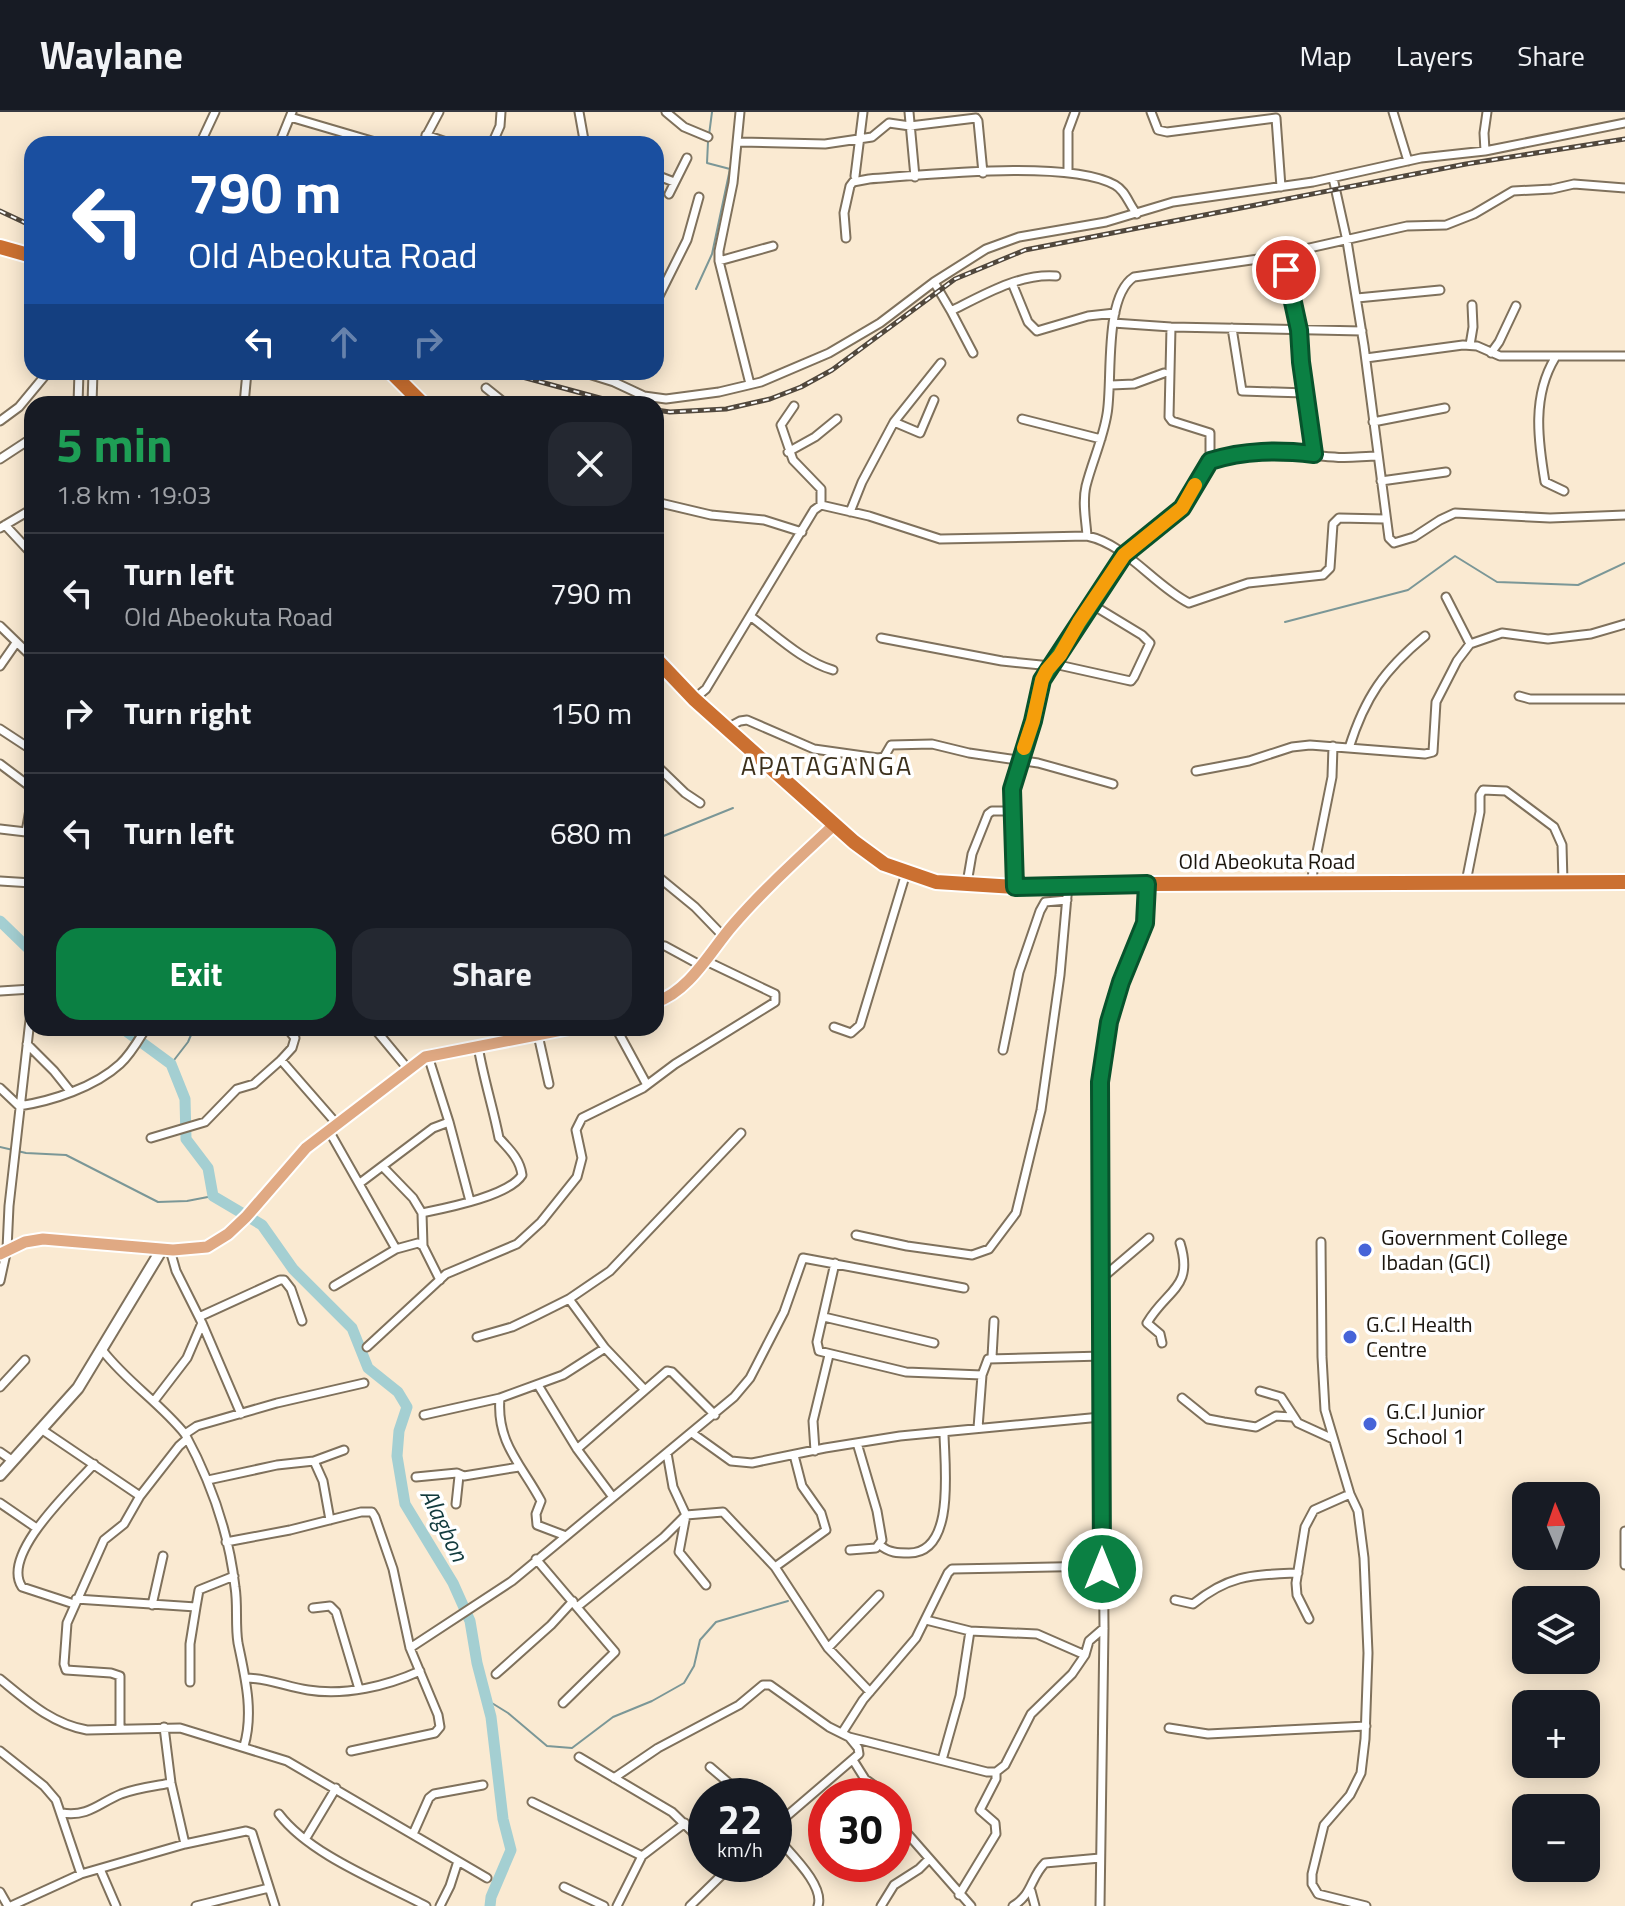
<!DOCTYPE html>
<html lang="en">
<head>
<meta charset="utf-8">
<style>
  body { margin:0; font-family:"Titillium Web",sans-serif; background:#242831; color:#f1f3f6; height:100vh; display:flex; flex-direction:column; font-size:30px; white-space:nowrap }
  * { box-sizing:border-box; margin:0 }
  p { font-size:26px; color:#9ea1a6 }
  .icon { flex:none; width:44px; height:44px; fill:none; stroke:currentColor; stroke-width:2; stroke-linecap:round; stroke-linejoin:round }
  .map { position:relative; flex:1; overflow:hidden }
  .drawer { position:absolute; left:24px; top:284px; width:640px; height:640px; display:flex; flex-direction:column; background:#171b24; border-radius:24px; box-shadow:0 4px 20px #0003 }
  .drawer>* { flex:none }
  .hud { position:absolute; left:24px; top:24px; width:640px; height:244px; border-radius:24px; box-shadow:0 4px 20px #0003; background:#1a4fa0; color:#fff; overflow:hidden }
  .needle { width:52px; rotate:358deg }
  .tools { position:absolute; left:1512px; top:1370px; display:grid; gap:16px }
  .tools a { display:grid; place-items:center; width:88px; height:88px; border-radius:16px; background:#171b24; box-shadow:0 4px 20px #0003; font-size:40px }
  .speed { position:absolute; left:688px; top:1666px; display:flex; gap:16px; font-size:40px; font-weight:700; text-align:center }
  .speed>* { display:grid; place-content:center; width:104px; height:104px; border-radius:50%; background:#171b24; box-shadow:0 4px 20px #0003; line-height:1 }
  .speed small { font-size:20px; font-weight:400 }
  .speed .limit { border:12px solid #d22; background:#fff; color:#111 }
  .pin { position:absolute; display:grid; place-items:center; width:68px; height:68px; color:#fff; margin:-34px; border:4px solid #fff; border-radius:50%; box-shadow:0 2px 8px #0007 }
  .me { position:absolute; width:88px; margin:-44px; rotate:0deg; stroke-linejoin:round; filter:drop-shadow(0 0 6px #0008) }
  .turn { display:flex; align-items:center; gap:28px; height:168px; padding:0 32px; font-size:36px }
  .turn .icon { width:104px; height:104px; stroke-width:2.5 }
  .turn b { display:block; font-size:56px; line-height:68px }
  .lanes { display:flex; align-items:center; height:76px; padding:0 32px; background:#0003; justify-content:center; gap:40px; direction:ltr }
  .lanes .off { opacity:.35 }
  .round { display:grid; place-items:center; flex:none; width:84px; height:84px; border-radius:24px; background:#242831 }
  .head { display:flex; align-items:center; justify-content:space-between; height:136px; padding:0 32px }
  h1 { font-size:48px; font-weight:700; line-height:60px; color:#1e9e55 }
  .button { display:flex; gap:16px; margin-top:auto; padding:16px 32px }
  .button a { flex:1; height:92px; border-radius:24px; background:#0b8043; color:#fff; font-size:32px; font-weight:700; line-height:92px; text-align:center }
  .button a+a { background:#242831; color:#f1f3f6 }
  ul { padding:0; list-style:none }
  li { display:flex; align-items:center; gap:24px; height:120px; padding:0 32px; border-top:2px solid #363941 }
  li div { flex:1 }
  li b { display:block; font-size:30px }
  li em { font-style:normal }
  header { display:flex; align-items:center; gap:48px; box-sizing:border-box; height:112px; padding:0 40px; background:#171b24; border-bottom:2px solid #363941 }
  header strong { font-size:38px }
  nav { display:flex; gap:44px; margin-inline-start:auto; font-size:28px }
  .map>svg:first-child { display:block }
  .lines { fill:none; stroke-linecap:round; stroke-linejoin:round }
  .stream { stroke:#7b9797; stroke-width:2 }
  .river { stroke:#a4cfd2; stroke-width:11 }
  .street-casing { stroke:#7f715c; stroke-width:11 }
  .secondary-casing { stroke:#7f715c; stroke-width:14 }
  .primary-casing { stroke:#fff; stroke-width:15 }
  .highway-casing { stroke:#fff; stroke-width:18 }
  .street { stroke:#fff; stroke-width:7 }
  .secondary { stroke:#fff; stroke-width:10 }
  .primary { stroke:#e0a983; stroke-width:11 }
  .highway { stroke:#cb7031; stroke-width:14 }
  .rail-casing { stroke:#51483d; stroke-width:5 }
  .rail { stroke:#fff; stroke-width:2; stroke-dasharray:6; stroke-linecap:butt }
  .route-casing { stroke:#07532c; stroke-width:20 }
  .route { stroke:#0b8043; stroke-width:14 }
  .slow { stroke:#f59e0b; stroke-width:14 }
  .poi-dot { fill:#4664d8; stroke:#fff; stroke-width:3 }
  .labels { text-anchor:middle; stroke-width:7; stroke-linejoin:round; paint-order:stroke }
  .street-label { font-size:22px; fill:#1b150d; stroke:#fff }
  .poi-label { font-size:22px; fill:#1b150d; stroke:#fff; text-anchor:start }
  .water-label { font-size:24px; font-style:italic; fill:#123b3e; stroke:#fff }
  .quarter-label { font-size:26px; letter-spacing:2px; fill:#3c301c; stroke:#fff }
</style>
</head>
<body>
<header>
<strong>Waylane</strong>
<nav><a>Map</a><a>Layers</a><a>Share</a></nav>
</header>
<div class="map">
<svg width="1625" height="1794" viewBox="0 0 1625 1794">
  <rect width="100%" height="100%" fill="#faead2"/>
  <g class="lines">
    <!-- stream -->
    <path class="stream" d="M709,23l3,-23
      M696,177l16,-35 18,-85 -23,-6 1,-21
      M1285,510l123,-32 47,-34 42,26 81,3 47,-22
      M656,727l77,-31
      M171,952l17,-22 6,-14
      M0,1035l26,6 40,2 92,47 29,-1 26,-5
      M487,1588l21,13 39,33 25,2 41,-31 39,-16 32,-18 10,-17 6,-26 16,-18 72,-21"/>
    <!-- river -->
    <path class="river" d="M0,809l32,31
      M122,916l49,36 14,35 1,40 22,29 5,28 49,29 31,44 59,59 16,40 30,24 9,15 -8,24 -2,25 8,48 48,79 17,38 7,42 14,54 12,102 8,31 -20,47 -1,9"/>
    <!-- street casing -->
    <g class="street-casing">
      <path id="street" d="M579,0l5,28
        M666,0l18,15 24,10
        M740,0l-7,71 -14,68v10l31,123
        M909,0l6,65
        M1151,0l7,18 9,2 109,-14 5,69
        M1393,0l15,49
        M290,5l92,27
        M426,23l26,9
        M739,30l86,2 47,-7 17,-14 21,3 66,-8 2,3 5,52
        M200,32l15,-32
        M279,32l13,-32
        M422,32l17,-32
        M492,32l8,-18 1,-14
        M1485,39l-1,-18 3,-21
        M1068,60v-41l7,-19
        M656,63l18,7
        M855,64l8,-64
        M1333,66l14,63 17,105 25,192 5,5 20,-6 26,-17 15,-7 95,5 75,-3
        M669,82l18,-36
        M846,126l-2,-25 6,-27 3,-4 16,-3c56,-4 200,-20 246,6 11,6 14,20 22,29
        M1282,142l17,76 2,32 13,92
        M719,149l54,-15
        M934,170l17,29
        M1012,171l16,39 9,9 51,-15 27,-3
        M1357,186l83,-8
        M656,190l31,-62 12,-43
        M1113,211l58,4 191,4
        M1171,215l-2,90 3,4 38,12v28
        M1232,216l10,63 64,2
        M1470,233l3,-18 -1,-22
        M973,241l-22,-42c32,-16 69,-38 105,-35
        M1491,241l8,-11 17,-36
        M1366,246l97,-13 14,1 23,10h125
        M1555,246c-23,38 -17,82 -10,124l19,9
        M582,260l32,10 30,14 22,3 53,-7 42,-10 68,-29 51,-30 54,-41 52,-33 33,-12 87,-15 67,-20 140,-20 108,-24 64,-7 140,-28
        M1111,273l23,-1 30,-11
        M486,276l20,16
        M78,292l1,-32
        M92,292l1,-32
        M244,292l3,-32
        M794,294l-13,19 12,35 28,29v16
        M1022,307l79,20
        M0,309l19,-14 29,-35
        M894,310l26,11 14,-33
        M1373,310l72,-14
        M788,340l27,-15 22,-18
        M0,347l32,-21
        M1381,369l65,-9
        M656,390l55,13 53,5 38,12
        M850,400l12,-30 32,-60 47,-59
        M5,413l27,29
        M0,416l32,-19
        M1087,424c-1,-16 -5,-33 -1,-50 6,-24 17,-47 21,-72 6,-33 -4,-117 27,-137l131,-19 142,-32 39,-1 28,-11 39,-23 39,-2 22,-5 51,4
        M1446,485l24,47
        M750,504c26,19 52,45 83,54
        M0,514l32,31
        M881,526l121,23 49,5
        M1054,552l72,16 5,1 3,-4 16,-34 -8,-8 -51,-31
        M0,554l16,-23
        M1519,584l11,3h95
        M694,587l12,-10 108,-179 7,-5 48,11 71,23 147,-3c39,8 68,50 102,67l59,-20 75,-8 7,-7 3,-44 6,-6 46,1
        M727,616l13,-7 7,-1 67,29 64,9 6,-1 7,-12 41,-1 37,9 69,10 75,21
        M0,617l32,21
        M1349,636c16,-51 35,-78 76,-112
        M0,652l32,24
        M656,653l29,28 15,10
        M1196,659l53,-10 43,-14 18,-2 115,9 8,-2 3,-50 21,-41 13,-17 32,-11 46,6 43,-5 34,-10
        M0,717l26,3 6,-34
        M656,763l39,32 29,30
        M0,769l32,2
        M1311,770l21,-105 1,-31
        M1466,770l14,-70v-17l3,-5 23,1 48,36 8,18 1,37
        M967,771l5,-29 16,-40 4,-3h20
        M1015,775l-3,-98 21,-68 9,-41 82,-125 58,-47 28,-47c48,-16 77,-7 124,-4 14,2 29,-1 44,-1
        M656,833l9,1 35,19
        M0,879l32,-2
        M834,915l17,6 9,-8 46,-152
        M374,916l34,41
        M616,916l31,57
        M538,923l11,49
        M27,932l27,27 16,20
        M1003,938l16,-78 21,-61 5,-9 22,-2
        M281,948l55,63
        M0,976l19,18c33,-5 76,-19 101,-42 11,-10 18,-23 26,-36
        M449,1010l21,79
        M328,1017l68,120 -62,37
        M151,1026l54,-16 32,-33 17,-5 27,-24 11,-12 3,-10 -8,-10
        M383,1055l30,31 9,15 1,33 -5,-3 -22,6
        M360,1071l73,-55 16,-6 -21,-66
        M422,1101c24,-5 87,-17 100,-38 -2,-16 -13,-26 -23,-37 -6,-31 -16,-61 -21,-92
        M856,1123l51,11 65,9 17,-6 27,-36 25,-103 19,-135 8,-90
        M1321,1130l1,115 3,53 25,84 8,17 6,47 4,95 -3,86 -4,34 -11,22 -26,30 -12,49v10l6,10 48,12
        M423,1134l17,34
        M170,1138l6,21 26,52 39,91
        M835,1151l-18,79 2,9 87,21 76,3
        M1102,1166l47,-40
        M0,1169l7,-32 2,-43 23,-204
        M569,1187l36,49 40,42
        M199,1205l81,-37h4l7,9 11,32
        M824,1205l110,26
        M477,1225l35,-10 23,-11 34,-17 41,-28 131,-138
        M1162,1231l-2,-9 -13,-11c20,-34 47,-35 33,-80
        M367,1235l79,-73 71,-30 24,-22 36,-45 5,-19 -6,-28 6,-12 61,-30 32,-24 100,-62v-8l-71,-34
        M103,1239c24,31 57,52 82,83
        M992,1245l2,-36
        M538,1273l39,64 35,47
        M0,1275l25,-27
        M1260,1279l21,6 17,26 35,16
        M1182,1286l26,21 16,3 32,5 20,-11 16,1
        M154,1289l33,-43 15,-35
        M424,1303l76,-17
        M978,1316l4,-53 6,-16 115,-3
        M41,1317l99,67
        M692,1321l39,28 21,2 73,-15 75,-12 201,-19
        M577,1337l90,-78 5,1 43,43
        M815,1339l-2,-30 16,-66
        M0,1340l13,9
        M667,1341l6,34 13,28 -7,37 27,33
        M314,1349l9,20 7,39
        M416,1365l41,-4 7,3 55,-9
        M208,1368l69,-15 37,-4 30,-11
        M0,1391l35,24
        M456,1392l3,-28
        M1625,1419v34
        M566,1424l-29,-11 -1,-11 5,-13c-19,-36 -45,-58 -41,-103l63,-23 42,-27
        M226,1430l64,-12 71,-18h11l3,5 18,52 17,79 28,67 2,12 -5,6 -84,18
        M880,1433c9,8 18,8 29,8 48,0 35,-91 35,-121
        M850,1438l26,-2 6,-8 -5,-29 -20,-68
        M536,1447l79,93 -52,51
        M775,1455l51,-37 -5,-17 -19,-27 -8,-31
        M76,1487l120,8 3,-17 35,-14
        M1175,1488l18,4c37,-30 60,-29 105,-31
        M74,1492l-52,-17c-22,-33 52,-100 72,-123
        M152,1493l11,-49
        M577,1495l87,-70 22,-22 37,-3 52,55 53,81 42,44
        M313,1496l17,-2 6,6 23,77
        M1309,1507l-12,-24 -1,-12 9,-56 9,-17 36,-16
        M926,1508l44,11 67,3 48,21
        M410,1536l102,-67 222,-184 16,-19 34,-66 19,-54 161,30
        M828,1536l51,-53
        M496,1562l55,-49 22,-24
        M246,1566c22,0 41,9 62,12 37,6 79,-4 112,-19
        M0,1567c27,22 52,45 87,51l93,-2 107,33 200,117
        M190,1570v-38l6,-37
        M164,1615l7,56 14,61
        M1169,1616l39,6 158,-8
        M120,1617v-53l-9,-3 -45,-3 -2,-6 3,-41 37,-83 20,-16 16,-28 39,-50 8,-7
        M842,1621l21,-33 53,-62 32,-65 4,-4 150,-3
        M849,1625l138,35h9l9,-7 26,-51 41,-40 13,-19 4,-14 15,-13
        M244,1634c10,-34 1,-69 -6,-103 -3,-19 0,-38 -3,-56 -6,-54 -24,-105 -50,-153l12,-8 80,-23 87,-20
        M0,1639l44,35 12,14 25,74
        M579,1645l93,55 34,33
        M853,1648l12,19 24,17
        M942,1648l18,-64 10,-65
        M710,1655l34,29
        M614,1666l44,-30 81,-43 24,-20h7l59,42 20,10 9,11 1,6 -85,73
        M532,1690l110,54
        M894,1690l12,30 65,74
        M62,1701c27,4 37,-10 59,-19 16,-6 34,-8 50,-11
        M279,1702c31,41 102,68 147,92
        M413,1722l16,-36 5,-4 49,-9
        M774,1722c13,17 51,50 44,72
        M306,1726l30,-50
        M100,1757l16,37
        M564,1775l40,19
        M1031,1779l4,15
        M0,1780l8,14
        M959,1783l37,-61 -1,-11 -15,-13 16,-31v-7
        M11,1794l70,-32 104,-30 61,-13 6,2 23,73
        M196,1794l73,-18
        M440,1794l10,-20 8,-25
        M617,1794l25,-50 43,-33
        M690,1794l43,-42
        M881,1794l13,-21 25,-16 10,-10
        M1013,1794c20,-12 17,-28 32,-43l55,-5
        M1100,1794l4,-278 -4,-546 9,-60 12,-40 24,-59 2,-39"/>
    </g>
    <!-- secondary casing -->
    <g class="secondary-casing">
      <path id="secondary" d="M0,1363l78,-87 84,-139"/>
    </g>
    <!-- primary casing -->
    <g class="primary-casing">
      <path id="primary" d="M656,890c34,-11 55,-52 77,-77 31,-36 67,-68 101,-100
        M0,1142l25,-12 18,-3 130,11 34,-3 21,-13 18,-17 60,-69 119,-91 147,-29"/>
    </g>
    <!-- highway casing -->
    <g class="highway-casing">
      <path id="highway" d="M0,135l32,9
        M391,260l32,32
        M656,547l38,40 160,143 30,22 52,18 79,5 132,-3 478,-2"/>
    </g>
    <!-- street -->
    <use href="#street" class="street"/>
    <!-- secondary -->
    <use href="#secondary" class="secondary"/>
    <!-- primary -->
    <use href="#primary" class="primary"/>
    <!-- highway -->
    <use href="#highway" class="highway"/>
    <!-- rail casing -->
    <g class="rail-casing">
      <path id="rail" d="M0,99l32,15
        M504,260l118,32
        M656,298l14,2 56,-3 44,-10 31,-12 31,-17 123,-91 70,-29 441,-86 159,-25"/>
    </g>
    <!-- rail -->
    <use href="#rail" class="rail"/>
  </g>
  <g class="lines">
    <!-- route casing -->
    <g class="route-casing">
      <path id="route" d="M1102,1457l-2,-487 9,-60 12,-40 24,-59 2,-39 -132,3 -3,-98 21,-68 9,-41 82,-125 58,-47 28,-47c35,-11 68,-11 104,-7l-13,-92 -2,-32 -13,-60"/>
    </g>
    <!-- route -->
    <use href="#route" class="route"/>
    <!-- slow -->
    <path class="slow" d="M1024,636l9,-27 9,-41 5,-10 13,-15 19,-33 45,-67 58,-47 13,-23"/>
  </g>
  <!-- markers -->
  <g class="poi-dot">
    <circle cx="1365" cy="1138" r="8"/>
    <circle cx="1350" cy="1225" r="8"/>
    <circle cx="1370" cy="1312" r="8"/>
  </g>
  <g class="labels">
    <!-- street labels -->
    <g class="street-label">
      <text x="1267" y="757">Old Abeokuta Road</text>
    </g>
    <!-- poi labels -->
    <g class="poi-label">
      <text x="1381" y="1133">Government College<tspan x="1381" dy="25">Ibadan (GCI)</tspan></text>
      <text x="1366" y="1220">G.C.I Health<tspan x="1366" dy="25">Centre</tspan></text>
      <text x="1386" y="1307">G.C.I Junior<tspan x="1386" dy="25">School 1</tspan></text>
    </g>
    <!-- water labels -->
    <g class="water-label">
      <text transform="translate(444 1413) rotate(64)" y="8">Alagbon</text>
    </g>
    <!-- quarter labels -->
    <g class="quarter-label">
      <text x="827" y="663">APATAGANGA</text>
    </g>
  </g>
</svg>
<div class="tools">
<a><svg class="needle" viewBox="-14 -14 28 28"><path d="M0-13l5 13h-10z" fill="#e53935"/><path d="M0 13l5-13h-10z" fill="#9ea1a6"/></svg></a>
<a><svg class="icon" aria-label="layers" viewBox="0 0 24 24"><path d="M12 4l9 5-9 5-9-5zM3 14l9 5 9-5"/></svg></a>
<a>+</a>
<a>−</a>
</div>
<div class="speed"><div>22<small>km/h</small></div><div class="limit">30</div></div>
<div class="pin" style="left:1286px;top:158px;background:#d93025"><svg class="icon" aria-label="arrive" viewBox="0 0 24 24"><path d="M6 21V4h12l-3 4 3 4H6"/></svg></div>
<svg class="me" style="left:1102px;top:1457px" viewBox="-20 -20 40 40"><circle r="17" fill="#0b8043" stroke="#fff" stroke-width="3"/><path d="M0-11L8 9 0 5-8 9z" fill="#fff"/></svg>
<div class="hud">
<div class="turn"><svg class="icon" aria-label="left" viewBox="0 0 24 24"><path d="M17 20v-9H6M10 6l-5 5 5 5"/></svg><div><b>790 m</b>Old Abeokuta Road</div></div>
<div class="lanes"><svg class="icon" aria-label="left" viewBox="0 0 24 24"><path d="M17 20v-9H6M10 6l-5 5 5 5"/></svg><svg class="icon off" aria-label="ahead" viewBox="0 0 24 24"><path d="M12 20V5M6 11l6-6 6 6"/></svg><svg class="icon off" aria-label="right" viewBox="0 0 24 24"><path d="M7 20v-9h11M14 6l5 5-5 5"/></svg></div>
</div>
<section class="drawer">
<div class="head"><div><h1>5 min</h1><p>1.8 km · 19:03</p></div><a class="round"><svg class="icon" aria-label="close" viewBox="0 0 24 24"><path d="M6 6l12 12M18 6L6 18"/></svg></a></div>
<ul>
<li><svg class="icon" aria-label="left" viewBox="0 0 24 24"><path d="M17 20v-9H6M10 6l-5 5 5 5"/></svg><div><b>Turn left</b><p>Old Abeokuta Road</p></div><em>790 m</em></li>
<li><svg class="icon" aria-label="right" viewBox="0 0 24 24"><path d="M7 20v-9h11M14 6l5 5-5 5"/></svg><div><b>Turn right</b></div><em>150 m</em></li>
<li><svg class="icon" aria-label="left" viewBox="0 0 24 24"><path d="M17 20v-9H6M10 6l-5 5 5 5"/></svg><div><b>Turn left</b></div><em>680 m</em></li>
</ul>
<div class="button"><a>Exit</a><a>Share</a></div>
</section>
</div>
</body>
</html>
